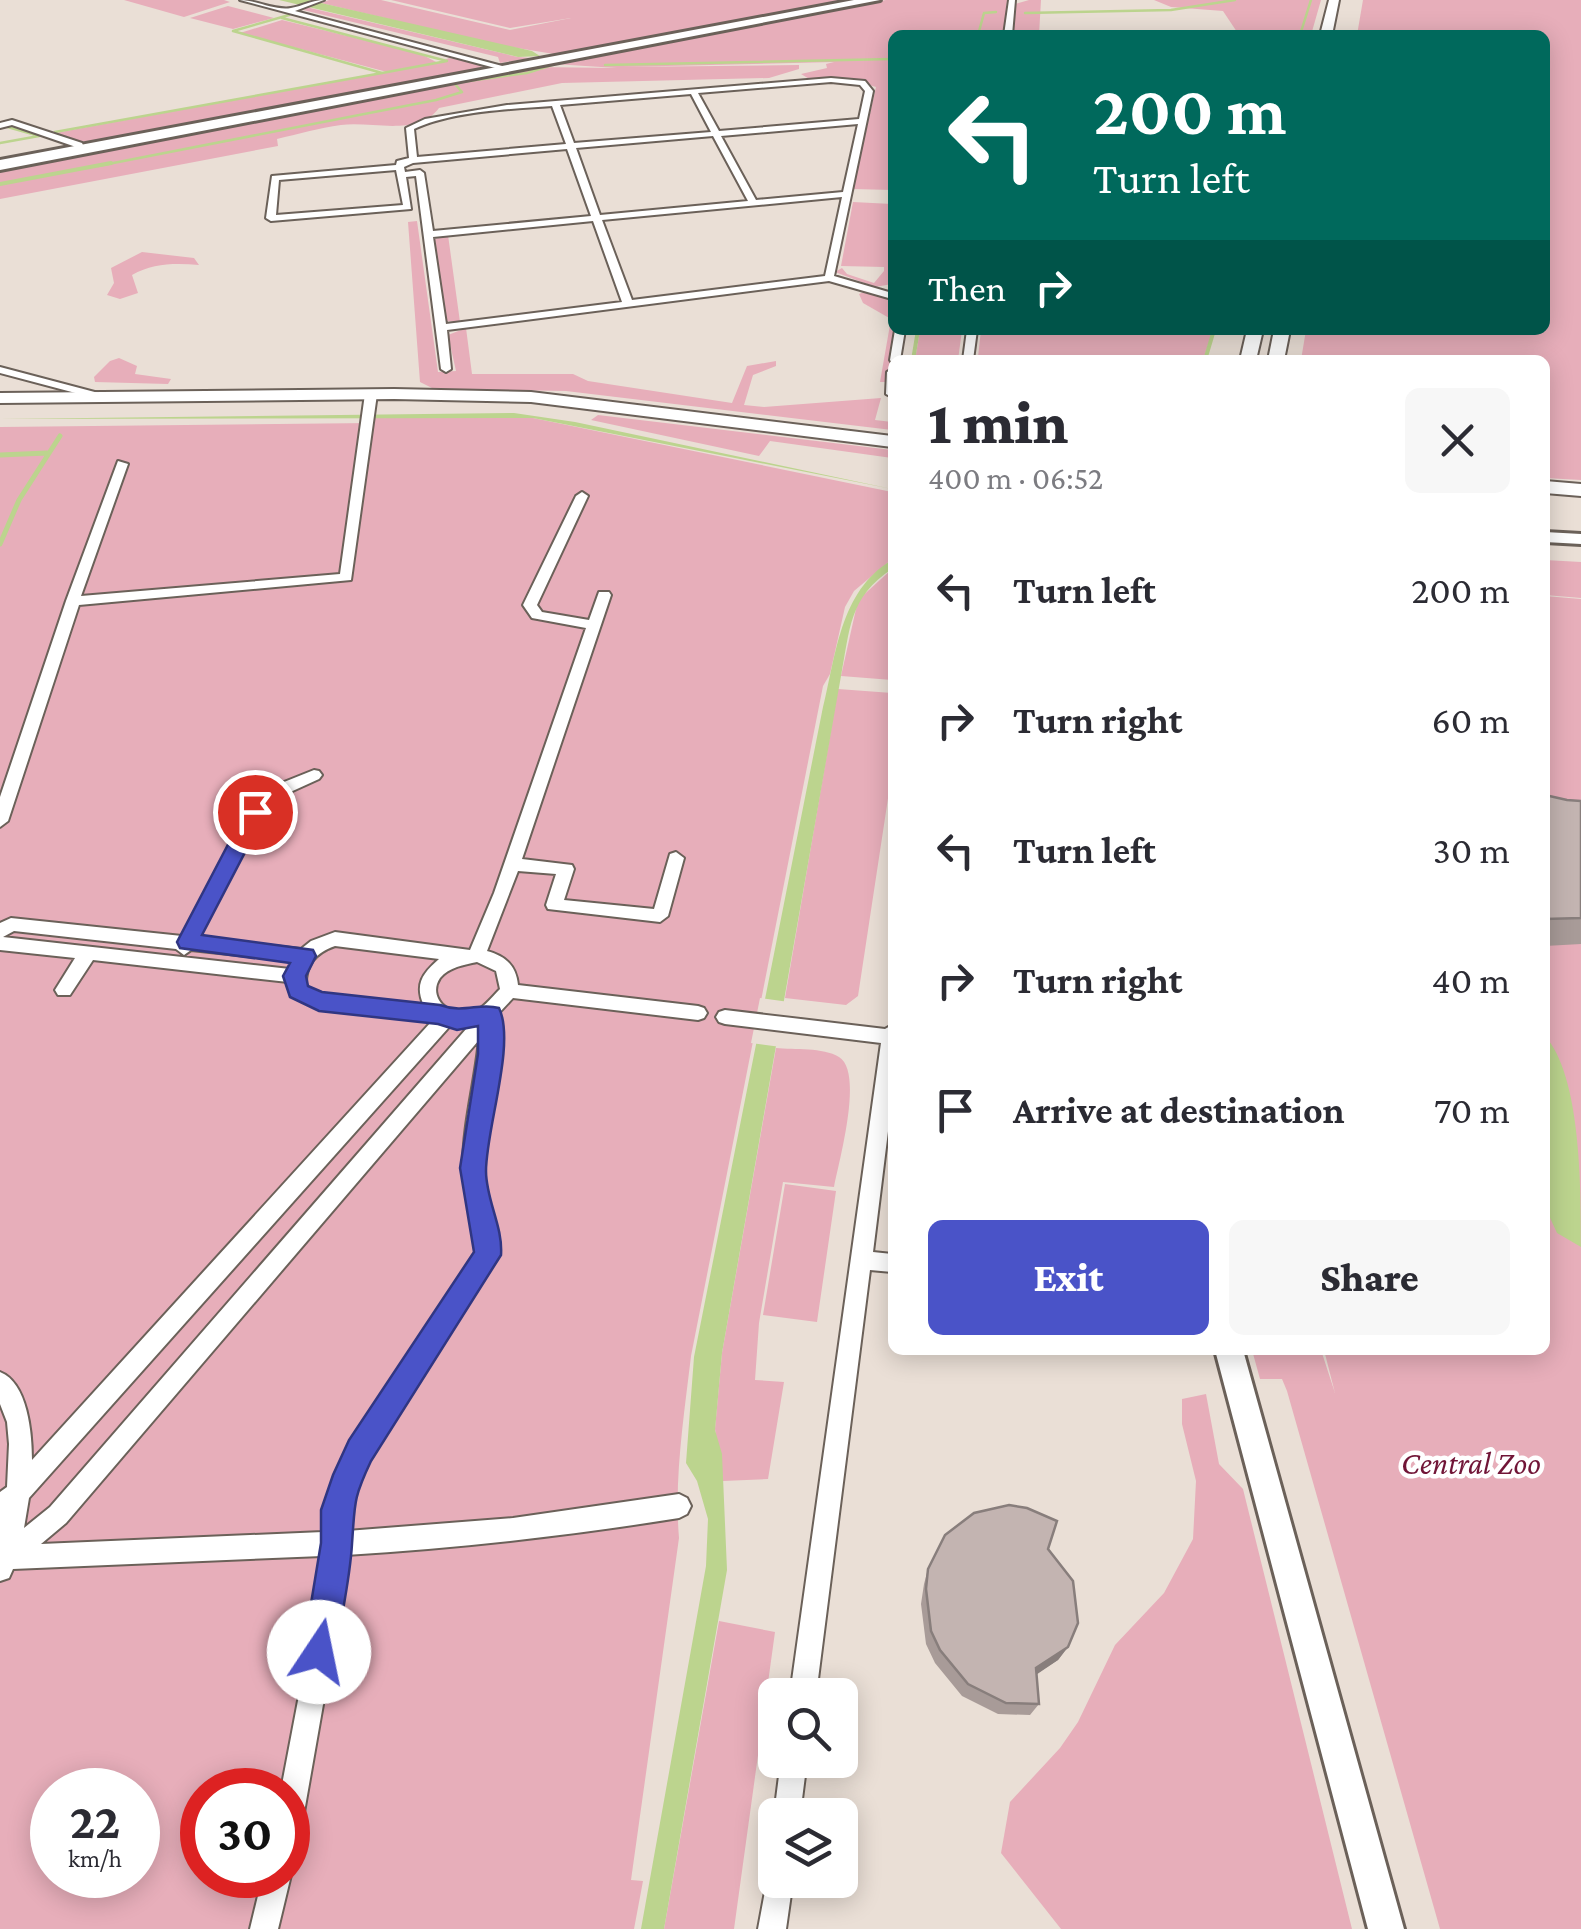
<!DOCTYPE html>
<html lang="en">
<head>
<meta charset="utf-8">
<style>
  body { margin:0; font-family:"Crimson Pro",serif; background:#f7f7f7; color:#2b2b33; height:100vh; display:flex; flex-direction:column; font-size:38px; white-space:nowrap }
  * { box-sizing:border-box; margin:0 }
  p { font-size:32px; color:#7c7c81 }
  .icon { flex:none; width:55px; height:55px; fill:none; stroke:currentColor; stroke-width:2; stroke-linecap:round; stroke-linejoin:round }
  .map { position:relative; flex:1; overflow:hidden }
  .side { position:absolute; left:888px; top:355px; width:662px; height:1000px; display:flex; flex-direction:column; background:#fff; border-radius:15px; box-shadow:0 5px 25px #0003 }
  .side>* { flex:none }
  .guide { position:absolute; left:888px; top:30px; width:662px; height:305px; border-radius:15px; box-shadow:0 5px 25px #0003; background:#00695c; color:#fff; overflow:hidden }
  .buttons { position:absolute; left:758px; top:1678px; display:grid; gap:20px }
  .buttons a { display:grid; place-items:center; width:100px; height:100px; border-radius:15px; background:#fff; box-shadow:0 5px 25px #0003; font-size:50px }
  .speed { position:absolute; left:30px; top:1768px; display:flex; gap:20px; font-size:50px; font-weight:700; text-align:center }
  .speed>* { display:grid; place-content:center; width:130px; height:130px; border-radius:50%; background:#fff; box-shadow:0 5px 25px #0003; line-height:1 }
  .speed small { font-size:25px; font-weight:400 }
  .speed .limit { border:15px solid #d22; background:#fff; color:#111 }
  .pin { position:absolute; display:grid; place-items:center; width:85px; height:85px; color:#fff; margin:-42px; border:5px solid #fff; border-radius:50%; box-shadow:0 2px 10px #0007 }
  .me { position:absolute; width:110px; margin:-55px; rotate:11deg; stroke-linejoin:round; filter:drop-shadow(0 0 8px #0008) }
  .turn { display:flex; align-items:center; gap:35px; height:210px; padding:0 40px; font-size:45px }
  .turn .icon { width:130px; height:130px; stroke-width:2.5 }
  .turn b { display:block; font-size:70px; line-height:85px }
  .then { display:flex; align-items:center; height:95px; padding:0 40px; background:#0003; gap:20px; font-size:38px }
  .round { display:grid; place-items:center; flex:none; width:105px; height:105px; border-radius:15px; background:#f7f7f7 }
  .summary { display:flex; align-items:center; justify-content:space-between; height:170px; padding:0 40px }
  h1 { font-size:60px; font-weight:800; line-height:75px }
  .cta { display:flex; gap:20px; margin-top:auto; padding:20px 40px }
  .cta a { flex:1; height:115px; border-radius:15px; background:#4a53c8; color:#fff; font-size:40px; font-weight:800; line-height:115px; text-align:center }
  .cta a+a { background:#f7f7f7; color:#2b2b33 }
  ul { padding:0; list-style:none }
  li { display:flex; align-items:center; gap:30px; height:130px; padding:0 40px }
  li div { flex:1 }
  li b { display:block; font-size:38px }
  li em { font-style:normal }
  .map>svg:first-child { display:block }
  .green { fill:#e7aeba; fill-rule:evenodd }
  .water { fill:#bcd48e }
  .pier { fill:#eadfd6 }
  .lines { fill:none; stroke-linecap:round; stroke-linejoin:round }
  .stream-far2 { stroke:#bcd48e; stroke-width:2.5 }
  .stream-far1 { stroke:#bcd48e; stroke-width:4 }
  .stream { stroke:#bcd48e; stroke-width:5 }
  .minor-casing { stroke:#6b6159; stroke-width:4 }
  .tertiary-casing { stroke:#6b6159; stroke-width:6 }
  .primary-casing { stroke:#6b6159; stroke-width:4 }
  .motorway-casing { stroke:#6b6159; stroke-width:6 }
  .minor { fill:#fff; fill-rule:evenodd }
  .tertiary { fill:#fff; fill-rule:evenodd }
  .primary { fill:#fff; fill-rule:evenodd }
  .motorway { fill:#fff; fill-rule:evenodd }
  .wall { fill:#a89b98 }
  .shaded-wall { fill:#887e7c }
  .building { fill:#c3b4b1; stroke:#887e7c; stroke-width:2.5 }
  .route { fill:#4a53c8; stroke:#303682; stroke-width:2.5 }
  .labels { text-anchor:middle; stroke-width:9; stroke-linejoin:round; paint-order:stroke }
  .near-park-label { font-size:32px; font-style:italic; fill:#711537; stroke:#fff }
</style>
</head>
<body>
<div class="map">
<svg width="1581" height="1929" viewBox="0 0 1581 1929">
  <rect width="100%" height="100%" fill="#eadfd6"/>
  <!-- green -->
  <path class="green" d="M124,0h100l6,2 -46,15z
    M329,0h52l129,30 61,-12 -61,10 -119,-28h453l-290,54 -55,-9 -178,-42z
    M886,0h121l-3,35h-112v155l-39,-1 23,-102 -27,-8 -38,1 -10,-6 26,-6 -1,-4 8,-2 -212,5 177,-2v4l-30,9 -207,5 -123,25c-22,29 -66,13 -98,17 -22,3 -43,9 -64,14l1,7 -278,53v-32l535,-100 82,1 -63,-4z
    M1029,0h12l-2,35h-27l3,-31z
    M1154,0h167l-10,35h-72l-16,-24 -52,-4z
    M1363,0h218v480l-36,-2v-118h-244l5,-30h239v-295h-188z
    M228,6l46,12 -41,11 -43,-11z
    M306,7l212,50 12,1 -30,5 -2,-6 -199,-48z
    M282,20l139,34 17,9 11,-5 36,7 -11,5 -385,72 -18,-2 -16,-7 332,-61 -147,-39z
    M853,202l39,2v80l-17,3 -40,-15 7,-4 5,6 27,9 10,-12v-4l-43,-1z
    M417,221l21,151 18,-1 -8,-36 18,-7 6,46h101l15,7 144,22 15,-37 29,-5v5l-23,9 -9,30 20,2 117,-9 -6,22 17,2v8l-326,-39 -132,-2 -14,-7 -12,-160z
    M448,235l12,87 -14,-1 -14,-81z
    M142,252l52,6 5,7c-24,-2 -46,-2 -67,10l6,18 -18,6 -13,-4 7,-12 -3,-15z
    M866,291l26,8v31h4l-10,52h-6l11,-63 -28,-16 -4,-9z
    M920,330h42l-4,30h-43z
    M981,330h232l-10,30h-221l-4,-3z
    M119,358l18,8 -2,8 36,5 -3,5 -73,-2 -1,-5 16,-16z
    M598,415l294,35v8l-122,-17 -11,15 -168,-36z
    M372,418h161l359,74v67l-38,32 -9,16 -15,67 -7,12 -132,670c-7,60 -17,122 -12,182l-48,342 12,1 -9,48h-634v-1502l371,-4zM52,1790h86v85h-86zM202,1790h86v85h-86z
    M1545,560l36,2v36l-36,-3z
    M892,569v111l-51,-4 17,-76z
    M1545,596l36,3v1330h-141l-153,-538 -5,-12h-22l-8,-29h69l14,43 -11,-43h221z
    M838,689l54,4v79l-34,224 -12,9 -61,-7z
    M776,1048c18,2 47,-1 63,9 25,15 0,104 -5,130l-51,-5 -24,141 -4,57 29,2 -16,97 -45,2 -8,-52 7,-76z
    M785,1184l51,7 -19,131 -54,-7z
    M1206,1394l13,70 24,25 109,440h-291l-60,-76 9,-51 50,-54 18,-26 37,-77 49,-52 29,-54 3,-58 -14,-57v-25z
    M719,1621l56,11 -41,297h-70z"/>
  <!-- water -->
  <path class="water" d="M279,0h29l224,51 8,5 -22,1z
    M514,413l61,9 317,67 -359,-71 -533,1z
    M892,560v9c-43,28 -42,60 -51,107l-119,677 -7,77 7,24 5,116 -63,359h-23l65,-363 2,-47 -11,-38 -11,-18 8,-106 128,-645c14,-55 17,-121 70,-152z
    M1545,1036c36,40 36,151 36,211l-24,-14 -12,-26z"/>
  <!-- pier -->
  <path class="pier" d="M760,998l29,4 -8,45 -30,-4z"/>
  <g class="lines">
    <!-- stream-far2 -->
    <path class="stream-far2" d="M1025,13l146,-3 64,-10
      M282,18l165,43 -65,12
      M978,35l6,-22 12,-1
      M1300,35l11,-35
      M605,65l287,-6
      M4,126l32,9
      M55,132l327,-59 -149,-42 56,-16
      M0,143l39,-7
      M98,166l338,-66 26,-8 -8,-9 73,-10 25,-8"/>
    <!-- stream-far1 -->
    <path class="stream-far1" d="M0,184l111,-21
      M913,360l5,-30
      M1205,360l9,-30"/>
    <!-- stream -->
    <path class="stream" d="M0,455l47,-2
      M0,544l19,-44 41,-64"/>
    <!-- minor casing -->
    <g class="minor-casing">
      <path id="minor" d="M240,0c16,0 35,11 51,8 12,-2 21,-8 33,-8l-29,11 211,56 -7,2z
        M1009,0h6l-3,35h-8z
        M831,78l34,3 8,10 -39,185 58,17v6l-63,-18 -382,49 4,39 -5,3 -5,-3 -25,-193 -10,1 5,32 -140,12 -5,-3 6,-42 124,-11 1,-4 12,-3 -3,-30 19,-9 82,-14zM831,82l29,3 5,6 -6,28 -140,12 -21,-38zM691,94l20,38 -137,11 -14,-38zM552,106l14,38 -149,13 -3,-28c38,-18 96,-20 138,-23zM858,124l-15,68 -87,8 -35,-64zM713,136l35,65 -148,14 -24,-67zM567,149l24,67 -158,15 -9,-58 -4,-3 -15,2 -1,-5 9,-4zM396,170l7,35 -127,10 3,-35zM842,197l-17,79 -193,24 -30,-80zM593,221l29,81 -176,22 -13,-87z
        M12,120l70,23 1,2 -7,2 -64,-22 -12,3v-5z
        M895,330h10l-5,30h-8v3l-2,-3z
        M967,330h10l-4,30h-10z
        M0,367l106,28 2,2 -6,3 -102,-27z
        M892,369v28l-6,-3 1,-22z
        M371,391l6,3 -26,186 -272,25 -71,216 -8,6v-30l66,-196 52,-140 10,3 -47,132 259,-22 25,-180z
        M582,492l6,4 -51,109 5,7 47,8 10,-28h10l2,3 -89,264 50,6 2,4 -10,31 90,9 16,-55 6,-2 8,6 -16,58 -8,6 -112,-13 -2,-4 10,-31 -38,-3 -31,80c18,5 29,14 31,34l180,21 6,2 3,5 -3,5 -6,2 -185,-22 -15,16c3,47 -14,93 -15,140 -1,35 15,66 14,101l-129,204 -20,51 -1,21 166,-13 166,-24 8,4 4,8 -4,8 -8,4c-111,18 -221,30 -333,37l-2,30 -42,239 -4,10 -10,4v-48h-7l39,-205 2,-29 -309,13 -4,9 -9,3v-89l7,-5 2,-43 -2,-22 -7,-18v-32c28,11 32,62 32,88l400,-439 -113,-13 -27,-12 -4,-14 -195,-22 -23,35h-12l-3,-5 20,-32 -75,-8v-27l11,-5 171,18 67,-128 25,-22 40,-16 5,1 3,4 -3,4 -33,15 -25,21 -63,123 103,11 10,-8 24,-9 135,18 24,-57 92,-265 -54,-10 -9,-13 53,-109zM14,931l162,18 8,6 7,-5 102,11 -3,8 -287,-32zM335,946l104,13c-16,14 -25,25 -15,47l-102,-12 -16,-7c-1,-22 9,-34 29,-41zM477,962l19,9 4,18c-9,9 -18,22 -32,24 -19,4 -41,-16 -28,-35 9,-11 24,-13 37,-16zM450,1026l17,2 -417,479 -26,21 5,-30zM479,1040c-4,42 -16,84 -16,126 1,30 15,57 14,87l-125,190 -28,67 -1,22 -282,12 25,-21z
        M725,1010l160,19 7,-4v74l-19,153 19,2v18l-22,-2 -54,425h-26l91,-652 -156,-19 -6,-2 -3,-5 3,-5z
        M781,1760h26l-7,55h-25v4l-1,-4z
        M288,1867l3,8 -13,54h-28l13,-54h25z
        M775,1868v12h18l-7,49h-28l11,-59z"/>
    </g>
    <!-- tertiary casing -->
    <g class="tertiary-casing">
      <path id="tertiary" d="M1545,532l36,2v10l-36,-2z
        M1215,1350h28l161,579h-36z"/>
    </g>
    <!-- primary casing -->
    <g class="primary-casing">
      <path id="primary" d="M1329,0h10l-7,35h-12z
        M1247,330h16l-7,30h-16z
        M1274,330h16l-6,30h-16z
        M394,389l137,3 361,44v11l-361,-45 -137,-3 -394,4v-10z
        M1545,481l36,3v12l-36,-3z"/>
    </g>
    <!-- motorway casing -->
    <g class="motorway-casing">
      <path id="motorway" d="M854,0h26l-880,170v-10z"/>
    </g>
    <!-- minor -->
    <use href="#minor" class="minor"/>
    <!-- tertiary -->
    <use href="#tertiary" class="tertiary"/>
    <!-- primary -->
    <use href="#primary" class="primary"/>
    <!-- motorway -->
    <use href="#motorway" class="motorway"/>
  </g>
  <!-- wall -->
  <path class="wall" d="M1545,795l22,5 14,1v143l-36,2z
    M1048,1549l20,98 -10,13 -22,14 3,30 -9,11 -32,-1 -36,-18 -27,-33 -9,-19 -5,-40 3,-20 4,-15z"/>
  <!-- shaded-wall -->
  <path class="shaded-wall" d="M1068,1647l-10,13 -31,21 9,-13z"/>
  <!-- building -->
  <path class="building" d="M1545,795l22,5 14,1v117l-36,1z
    M1009,1505l18,3 30,13 -9,28 25,32 5,42 -10,24 -32,21 3,36 -33,-1 -38,-19 -28,-34 -9,-19 -5,-42 2,-20 17,-34 29,-22z"/>
  <!-- route -->
  <path class="route" d="M255,805l11,7 -64,123 111,15 3,6 -10,20 2,10 14,6 118,13c25,9 39,-3 59,3 17,35 -13,121 -13,163 0,29 17,55 15,84l-130,206c-18,38 -16,42 -19,83 -2,36 -11,72 -16,108l-5,12 -12,4 -11,-4 -5,-12 18,-109v-33l12,-35 16,-35 125,-188 -14,-84 18,-114v-28l-21,4 -19,-6 -119,-13 -29,-14 -7,-21 7,-13 -110,-15 -3,-6 68,-130z"/>
  <g class="labels">
    <!-- near-park labels -->
    <g class="near-park-label">
      <text x="1471" y="1474">Central Zoo</text>
    </g>
  </g>
</svg>
<div class="buttons">
<a><svg class="icon" aria-label="search" viewBox="0 0 24 24"><circle cx="10" cy="10" r="6"/><path d="M15 15l6 6"/></svg></a>
<a><svg class="icon" aria-label="layers" viewBox="0 0 24 24"><path d="M12 4l9 5-9 5-9-5zM3 14l9 5 9-5"/></svg></a>
</div>
<div class="speed"><div>22<small>km/h</small></div><div class="limit">30</div></div>
<div class="pin" style="left:255px;top:812px;background:#d93025"><svg class="icon" aria-label="arrive" viewBox="0 0 24 24"><path d="M6 21V4h12l-3 4 3 4H6"/></svg></div>
<svg class="me" style="left:319px;top:1652px" viewBox="-20 -20 40 40"><circle r="19" fill="#fff"/><path d="M0-13L10 11 0 6-10 11z" fill="#4a53c8"/></svg>
<div class="guide">
<div class="turn"><svg class="icon" aria-label="left" viewBox="0 0 24 24"><path d="M17 20v-9H6M10 6l-5 5 5 5"/></svg><div><b>200 m</b>Turn left</div></div>
<div class="then">Then<svg class="icon" aria-label="right" viewBox="0 0 24 24"><path d="M7 20v-9h11M14 6l5 5-5 5"/></svg></div>
</div>
<section class="side">
<div class="summary"><div><h1>1 min</h1><p>400 m · 06:52</p></div><a class="round"><svg class="icon" aria-label="close" viewBox="0 0 24 24"><path d="M6 6l12 12M18 6L6 18"/></svg></a></div>
<ul>
<li><svg class="icon" aria-label="left" viewBox="0 0 24 24"><path d="M17 20v-9H6M10 6l-5 5 5 5"/></svg><div><b>Turn left</b></div><em>200 m</em></li>
<li><svg class="icon" aria-label="right" viewBox="0 0 24 24"><path d="M7 20v-9h11M14 6l5 5-5 5"/></svg><div><b>Turn right</b></div><em>60 m</em></li>
<li><svg class="icon" aria-label="left" viewBox="0 0 24 24"><path d="M17 20v-9H6M10 6l-5 5 5 5"/></svg><div><b>Turn left</b></div><em>30 m</em></li>
<li><svg class="icon" aria-label="right" viewBox="0 0 24 24"><path d="M7 20v-9h11M14 6l5 5-5 5"/></svg><div><b>Turn right</b></div><em>40 m</em></li>
<li><svg class="icon" aria-label="arrive" viewBox="0 0 24 24"><path d="M6 21V4h12l-3 4 3 4H6"/></svg><div><b>Arrive at destination</b></div><em>70 m</em></li>
</ul>
<div class="cta"><a>Exit</a><a>Share</a></div>
</section>
</div>
</body>
</html>
